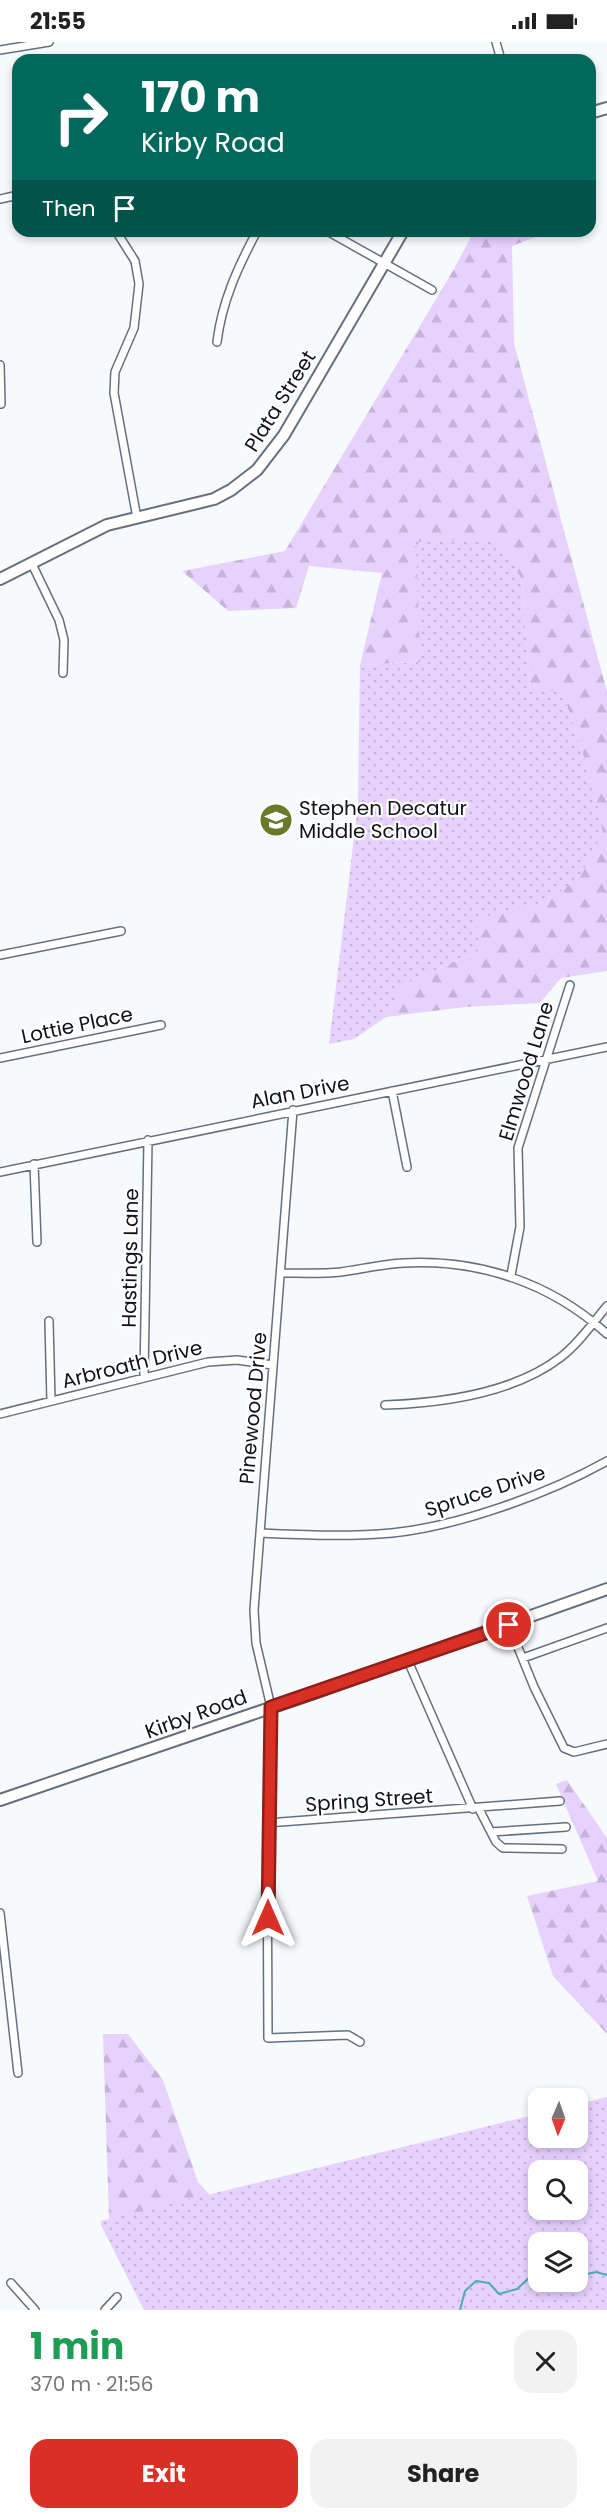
<!DOCTYPE html>
<html lang="en">
<head>
<meta charset="utf-8">
<style>
  body { margin:0; font-family:Poppins,sans-serif; background:#f2f2f2; color:#222; height:100vh; display:flex; flex-direction:column; font-size:22px; white-space:nowrap }
  * { box-sizing:border-box; margin:0 }
  p { font-size:20px; color:#767676 }
  .icon { flex:none; width:33px; height:33px; fill:none; stroke:currentColor; stroke-width:2; stroke-linecap:round; stroke-linejoin:round }
  .map { position:relative; height:2268px; overflow:hidden }
  .panel { display:flex; flex-direction:column; background:#fff; flex:1 }
  .panel>* { flex:none }
  .guide { position:absolute; left:12px; top:12px; width:584px; height:183px; border-radius:18px; box-shadow:0 3px 9px #0003; background:#00695c; color:#fff; overflow:hidden }
  .needle { width:39px; rotate:182deg }
  .fabs { position:absolute; left:528px; top:2046px; display:grid; gap:12px }
  .fabs a { display:grid; place-items:center; width:60px; height:60px; border-radius:12px; background:#fff; box-shadow:0 3px 9px #0003; font-size:30px }
  .pin { position:absolute; display:grid; place-items:center; width:51px; height:51px; color:#fff; margin:-26px; border:3px solid #fff; border-radius:50%; box-shadow:0 2px 6px #0007 }
  .me { position:absolute; width:66px; margin:-33px; rotate:0deg; stroke-linejoin:round; filter:drop-shadow(0 0 4px #0008) }
  .turn { display:flex; align-items:center; gap:21px; height:126px; padding:0 30px; font-size:27px }
  .turn .icon { width:78px; height:78px; stroke-width:2.5 }
  .turn b { display:block; font-size:42px; line-height:51px }
  .then { display:flex; align-items:center; height:57px; padding:0 30px; background:#0003; gap:12px; font-size:22px }
  .round { display:grid; place-items:center; flex:none; width:63px; height:63px; border-radius:18px; background:#f2f2f2 }
  .head { display:flex; align-items:center; justify-content:space-between; height:102px; padding:0 30px }
  h1 { font-size:36px; font-weight:700; line-height:45px; color:#1e9e55 }
  .primary-button { display:flex; gap:12px; margin-top:auto; padding:12px 30px }
  .primary-button a { flex:1; height:69px; border-radius:18px; background:#d93025; color:#fff; font-size:24px; font-weight:700; line-height:69px; text-align:center }
  .primary-button a+a { background:#f2f2f2; color:#222 }
  .status { display:flex; justify-content:space-between; align-items:center; height:42px; padding:0 30px; background:#fff; direction:ltr }
  .status svg { height:16px; fill:currentColor }
  .map>svg:first-child { display:block }
  .forest { fill:url(#forest-firs); fill-rule:evenodd }
  .park { fill:url(#park-dots); fill-rule:evenodd }
  .lines { fill:none; stroke-linecap:round; stroke-linejoin:round }
  .stream { stroke:#49aeb5; stroke-width:2 }
  .street-casing { stroke:#64707f; stroke-width:10 }
  .secondary-casing { stroke:#64707f; stroke-width:14 }
  .street { stroke:#fff; stroke-width:7 }
  .secondary { stroke:#fff; stroke-width:10 }
  .route-casing { stroke:#8d1f18; stroke-width:15 }
  .route { stroke:#d93025; stroke-width:10 }
  .labels { text-anchor:middle; stroke-width:4.5; stroke-linejoin:round; paint-order:stroke }
  .street-label { font-size:20px; fill:#0f1319; stroke:#fff }
  .poi-label { font-size:20px; fill:#0f1319; stroke:#fff; text-anchor:start }
</style>
</head>
<body>
<div class="status"><b>21:55</b><svg viewBox="0 0 49 12"><path d="M0 12V9h3v3zM5 12V6h3v6zM10 12V3h3v9zM15 12V0h3v12zM26 1h20v11H26zM47 4h2v5h-2z"/></svg></div>
<div class="map">
<svg width="607" height="2268" viewBox="0 0 607 2268">
  <defs>
    <pattern id="forest-firs" width="22" height="20" patternUnits="userSpaceOnUse" patternTransform="scale(1.5)"><rect width="22" height="20" fill="#e7d1fd"/><path d="M5 1l3.5 6h-7zM16 11l3.5 6h-7z" fill="#c5b3d8"/></pattern>
    <pattern id="park-dots" width="8" height="8" patternUnits="userSpaceOnUse" patternTransform="scale(1.5)"><rect width="8" height="8" fill="#e7d1fd"/><path d="M2 2h.1M6 6h.1" fill="none" stroke="#c5b3d8" stroke-width="1.8" stroke-linecap="round"/></pattern>
  </defs>
  <rect width="100%" height="100%" fill="#f7fafd"/>
  <!-- forest -->
  <path class="forest" d="M474,189h78l-40,15 2,97 93,349v279l-46,7 -21,25 -75,4 -79,10 16,-32 78,-35 -6,-31 75,-18 32,-26 21,-43 -8,-44 -32,-98 -32,3 -8,-111 -102,80 -60,3 22,-92 -73,-7 -13,42 -68,3 -46,-40 103,-20 169,-282z
    M567,1738l40,58v196l-54,-58 -26,-80 71,-15 -42,-97z
    M103,1992h25l35,46 35,102 20,22 360,6 29,75 -456,10 -42,-77zM538,2200h40v40h-40z"/>
  <!-- park -->
  <path class="park" d="M490,497l24,19 8,24 8,110 32,-2 32,98 9,44 -22,43 -32,26 -74,18 5,31 -78,35 -16,32 -32,22 -25,5 29,-239 2,-140 60,-3 -4,-120z
    M607,2055v213h-463l-43,-85v-4l437,-107v24h40v-34zM538,2128h40v40h-40zM538,2200h40v40h-40z"/>
  <g class="lines">
    <!-- stream -->
    <path class="stream" d="M578,2234l18,-4 11,3
      M460,2268l5,-19 11,-10 13,2 10,11 18,-5 14,-13 7,-1"/>
    <!-- street casing -->
    <g class="street-casing">
      <path id="street" d="M496,0l5,18
        M0,8l49,-8
        M0,157l18,-4
        M116,189l19,30 4,23 -5,44 -19,44 -1,21 23,125
        M327,189l105,59
        M217,300c5,-41 21,-75 40,-111
        M0,323l1,39
        M31,520l28,58 5,20 -1,33
        M0,913l121,-24
        M0,1016l161,-33
        M392,1049l15,76
        M293,1068l-39,500 2,33 15,64 -4,116 1,215 80,-3 12,7
        M34,1122l3,78
        M0,1130l607,-125
        M281,1231c20,0 40,1 60,-1 21,-3 42,-8 63,-9 76,-4 147,20 203,71
        M511,1233l9,-48 -2,-79 52,-163
        M49,1279l2,80
        M144,1335l4,-237
        M385,1363c58,-2 128,-11 176,-48 18,-14 31,-33 46,-51
        M0,1372l208,-52 29,-2 36,5
        M260,1491c44,2 88,4 132,0 67,-7 156,-39 215,-72
        M509,1583l25,62 30,61 10,4 33,-8
        M523,1616l84,-30
        M408,1619l65,148
        M479,1767l17,33 7,6 59,1
        M267,1781l293,-22
        M491,1790l75,-5
        M0,1871l18,160
        M11,2241l24,27
        M105,2268l12,-13"/>
    </g>
    <!-- secondary casing -->
    <g class="secondary-casing">
      <path id="secondary" d="M590,71l17,-5
        M0,537l107,-54 107,-26 17,-9 26,-20 27,-35 119,-204
        M0,1758l314,-107 293,-104"/>
    </g>
    <!-- street -->
    <use href="#street" class="street"/>
    <!-- secondary -->
    <use href="#secondary" class="secondary"/>
  </g>
  <g class="lines">
    <!-- route casing -->
    <g class="route-casing">
      <path id="route" d="M268,1876l3,-211 238,-82"/>
    </g>
    <!-- route -->
    <use href="#route" class="route"/>
  </g>
  <!-- icons -->
  <defs>
    <g id="school-disc" transform="scale(1.725)"><circle r="9.5" fill="#677b2c" stroke="#fff"/><path d="M0-5L7-2L0 1L-7-2ZM-4 1L0 2.5L4 1V4Q0 6-4 4Z" fill="#fff"/></g>
  </defs>
  <g fill-rule="evenodd">
    <use href="#school-disc" x="276" y="778"/>
  </g>
  <g class="labels">
    <!-- street labels -->
    <g class="street-label">
      <text transform="translate(280 359) rotate(-58)" y="7">Plata Street</text>
      <text transform="translate(77 983) rotate(-12)" y="7">Lottie Place</text>
      <text transform="translate(526 1029) rotate(-73)" y="7">Elmwood Lane</text>
      <text transform="translate(300 1050) rotate(-11)" y="7">Alan Drive</text>
      <text transform="translate(130 1216) rotate(-89)" y="7">Hastings Lane</text>
      <text transform="translate(132 1322) rotate(-14)" y="7">Arbroath Drive</text>
      <text transform="translate(253 1366) rotate(-85)" y="7">Pinewood Drive</text>
      <text transform="translate(485 1449) rotate(-18)" y="7">Spruce Drive</text>
      <text transform="translate(196 1672) rotate(-20)" y="7">Kirby Road</text>
      <text transform="translate(369 1758) rotate(-4)" y="7">Spring Street</text>
    </g>
    <!-- poi labels -->
    <g class="poi-label">
      <text x="299" y="773">Stephen Decatur<tspan x="299" dy="23">Middle School</tspan></text>
    </g>
  </g>
</svg>
<div class="fabs">
<a><svg class="needle" viewBox="-14 -14 28 28"><path d="M0-13l5 13h-10z" fill="#e53935"/><path d="M0 13l5-13h-10z" fill="#767676"/></svg></a>
<a><svg class="icon" aria-label="search" viewBox="0 0 24 24"><circle cx="10" cy="10" r="6"/><path d="M15 15l6 6"/></svg></a>
<a><svg class="icon" aria-label="layers" viewBox="0 0 24 24"><path d="M12 4l9 5-9 5-9-5zM3 14l9 5 9-5"/></svg></a>
</div>
<div class="pin" style="left:509px;top:1583px;background:#d93025"><svg class="icon" aria-label="arrive" viewBox="0 0 24 24"><path d="M6 21V4h12l-3 4 3 4H6"/></svg></div>
<svg class="me" style="left:268px;top:1876px" viewBox="-20 -20 40 40"><path d="M0-17L14 15 0 8-14 15z" fill="#d93025" stroke="#fff" stroke-width="4"/></svg>
<div class="guide">
<div class="turn"><svg class="icon" aria-label="right" viewBox="0 0 24 24"><path d="M7 20v-9h11M14 6l5 5-5 5"/></svg><div><b>170 m</b>Kirby Road</div></div>
<div class="then">Then<svg class="icon" aria-label="arrive" viewBox="0 0 24 24"><path d="M6 21V4h12l-3 4 3 4H6"/></svg></div>
</div>
</div>
<section class="panel">
<div class="head"><div><h1>1 min</h1><p>370 m · 21:56</p></div><a class="round"><svg class="icon" aria-label="close" viewBox="0 0 24 24"><path d="M6 6l12 12M18 6L6 18"/></svg></a></div>
<div class="primary-button"><a>Exit</a><a>Share</a></div>
</section>
</body>
</html>
